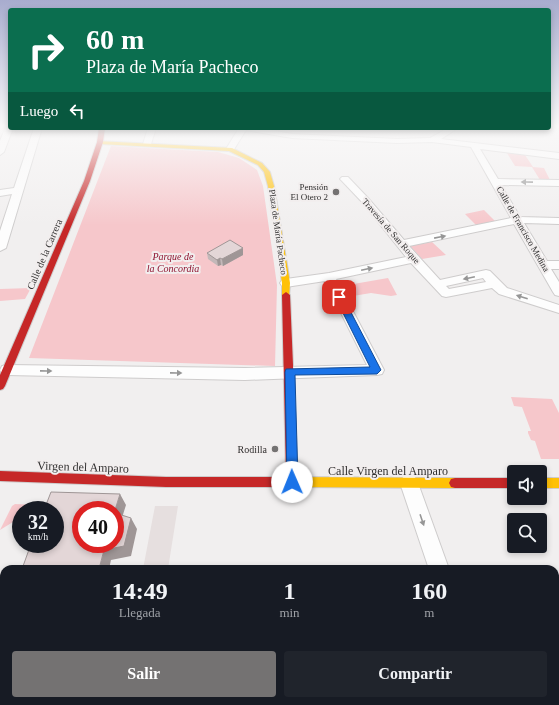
<!DOCTYPE html>
<html lang="es">
<head>
<meta charset="utf-8">
<style>
  body { margin:0; font-family:Georgia,serif; background:#20242c; color:#f1f3f6; height:100vh; display:flex; flex-direction:column; font-size:15px; white-space:nowrap }
  * { box-sizing:border-box; margin:0 }
  p { font-size:13px; color:#9ea1a6 }
  .icon { flex:none; width:22px; height:22px; fill:none; stroke:currentColor; stroke-width:2; stroke-linecap:round; stroke-linejoin:round }
  .map { position:relative; flex:1; overflow:hidden }
  .panel { position:absolute; left:0px; top:565px; width:559px; height:140px; display:flex; flex-direction:column; background:#171b24; border-radius:12px 12px 0 0; box-shadow:0 2px 6px #0003 }
  .panel>* { flex:none }
  .banner { position:absolute; left:8px; top:8px; width:543px; height:122px; border-radius:4px; box-shadow:0 2px 6px #0003; background:#0b6e4f; color:#fff; overflow:hidden }
  .buttons { position:absolute; left:507px; top:465px; display:grid; gap:8px }
  .buttons a { display:grid; place-items:center; width:40px; height:40px; border-radius:4px; background:#171b24; box-shadow:0 2px 6px #0003; font-size:20px }
  .speed { position:absolute; left:12px; top:501px; display:flex; gap:8px; font-size:20px; font-weight:700; text-align:center }
  .speed>* { display:grid; place-content:center; width:52px; height:52px; border-radius:50%; background:#171b24; box-shadow:0 2px 6px #0003; line-height:1 }
  .speed small { font-size:10px; font-weight:400 }
  .speed .limit { border:6px solid #d22; background:#fff; color:#111 }
  .pin { position:absolute; display:grid; place-items:center; width:34px; height:34px; color:#fff; margin:-17px; border-radius:8px; box-shadow:0 2px 6px #0006 }
  .me { position:absolute; width:44px; margin:-22px; rotate:359deg; stroke-linejoin:round; filter:drop-shadow(0 0 3px #0008) }
  .turn { display:flex; align-items:center; gap:14px; height:84px; padding:0 12px; font-size:18px }
  .turn .icon { width:52px; height:52px; stroke-width:2.5 }
  .turn b { display:block; font-size:28px; line-height:34px }
  .then { display:flex; align-items:center; height:38px; padding:0 12px; background:#0003; gap:8px; font-size:15px }
  .eta { display:flex; justify-content:space-evenly; align-items:center; height:68px; text-align:center }
  .eta b { font-size:24px; font-weight:700; line-height:28px }
  .action { display:flex; gap:8px; margin-top:auto; padding:8px 12px }
  .action a { flex:1; height:46px; border-radius:4px; background:#747272; color:#fff; font-size:16px; font-weight:700; line-height:46px; text-align:center }
  .action a+a { background:#20242c; color:#f1f3f6 }
  .map>svg:first-child { display:block }
  .built { fill:#e6dfdf }
  .green { fill:#f6c7cb }
  .lines { fill:none; stroke-linecap:round; stroke-linejoin:round }
  .street-casing { stroke:#cecccc; stroke-width:2 }
  .slow-casing { stroke:#cecccc; stroke-width:2 }
  .jam-casing { stroke:#cecccc; stroke-width:2 }
  .street { fill:#fdfdfd; fill-rule:evenodd }
  .slow { fill:#ffc107; fill-rule:evenodd }
  .jam { fill:#c62828; fill-rule:evenodd }
  .wall { fill:#c3b8b9 }
  .shaded-wall { fill:#9f9696 }
  .building { fill:#e3d6d7; stroke:#9f9696 }
  .oneway { fill:#969696 }
  .route { fill:#1a73e8; stroke:#114b97 }
  .poi-dot { fill:#747272; stroke:#f2eeee; stroke-width:1.5 }
  .labels { text-anchor:middle; stroke-width:4; stroke-linejoin:round; paint-order:stroke }
  .far-poi-label { font-size:9px; fill:#302f2f; stroke:#f2eeee; text-anchor:end }
  .far-street-label { font-size:9px; fill:#302f2f; stroke:#f2eeee }
  .street-label { font-size:10px; fill:#302f2f; stroke:#f2eeee }
  .park-label { font-size:10px; font-style:italic; fill:#8e1330; stroke:#f2eeee }
  .poi-label { font-size:10px; fill:#302f2f; stroke:#f2eeee; text-anchor:end }
  .near-street-label { font-size:12px; fill:#302f2f; stroke:#f2eeee }
</style>
</head>
<body>
<div class="map">
<svg width="559" height="705" viewBox="0 0 559 705">
  <rect width="100%" height="100%" fill="#f1efef"/>
  <!-- built -->
  <path class="built" d="M155,506h23l-10,63h-25z
    M4,656v45h244l-1,4h-247v-38z"/>
  <!-- green -->
  <path class="green" d="M111,146l107,6 21,6 18,12 6,16 14,99 -2,81 -246,-8z
    M507,153l18,2 8,12 11,1 6,12h-10l-8,-13 -17,-1z
    M484,210l11,11 -19,4 -11,-11z
    M432,242l14,13 -24,4 -12,-13z
    M388,278l9,17 -6,1 -20,-3 -24,4 -5,-11z
    M31,288l-6,11 -25,2v-12z
    M511,397l41,2 7,14v46h-18l-6,-18 -4,-1 -3,-7v-2h3l-9,-24 -8,-1z
    M15,504l23,1 -7,5h-10v7l-21,13 12,-24z
    M185,701h53l-1,4h-52z"/>
  <g class="lines">
    <!-- street casing -->
    <g class="street-casing">
      <path id="street" d="M6,126l7,2 -9,24 -4,3v-14z
        M34,128h8l-36,120 -6,3v-20l12,-37 -12,2v-6l14,-2z
        M148,128h8l-5,16 -4,2 -4,-2z
        M239,128h22l31,6 105,5 33,-1 18,-10h10l-17,11 118,14v6l-79,-10 18,30 61,1v6l-58,-1 19,32 39,1v6l-35,-1 23,38h12v8h-8l8,13v14l-4,-1 -2,-3 -39,-68 -105,22 31,34 46,-10 4,1 17,17 52,17v8l-60,-19 -7,-6 -46,9 -4,-1 -31,-33 -75,16 48,91 -2,4 -5,1 -132,5 -238,-5 -5,-1 -2,-4 2,-4 5,-1 238,3 122,-3 -42,-84 -39,6 -4,-1 -2,-3 2,-3 4,-1 43,-6 77,-16 -44,-55 -20,-21 -2,-2 2,-2h6l20,21 36,42 107,-22 -40,-71 -39,-5 -35,1 -105,-5 -46,-8 -13,21h-6l-1,-2zM483,278l3,4 -37,7 -3,-3z
        M409,475l6,2 3,6 31,86h-20l-29,-86 3,-6z
        M4,593v30l-4,2v-31z
        M472,701h24l1,4h-24z"/>
    </g>
    <!-- slow casing -->
    <g class="slow-casing">
      <path id="slow" d="M98,141l134,7 30,15 8,9 4,14 16,97 -1,14 -3,1 -4,-3v-12l-14,-97 -4,-14 -6,-7 -29,-14 -129,-7 -3,-2z
        M289,477l166,1 4,1 2,4 -2,4 -4,1 -166,-1 -4,-1 -2,-4 2,-4z
        M540,478h19v10h-19z"/>
    </g>
    <!-- jam casing -->
    <g class="jam-casing">
      <path id="jam" d="M99,128h6l-2,14 -13,39 -85,205 -2,3 -3,1v-15l84,-194 13,-39z
        M286,292l4,3 8,187 -2,4 -4,1h-126l-166,-6v-10l166,6h120l-4,-182z
        M455,478h59v10h-59l-4,-1 -2,-4 2,-4z"/>
    </g>
    <!-- street -->
    <use href="#street" class="street"/>
    <!-- slow -->
    <use href="#slow" class="slow"/>
    <!-- jam -->
    <use href="#jam" class="jam"/>
  </g>
  <!-- wall -->
  <path class="wall" d="M207,253l36,2 -20,11 -2,-1 -3,1 -10,-7z"/>
  <!-- shaded-wall -->
  <path class="shaded-wall" d="M243,248v7l-20,11 -1,-7z
    M220,258l1,7 -3,1 -1,-6z
    M120,494l6,11 -6,19 -5,-10v-4z
    M131,518l6,11 -6,27 -20,4 -2,9h-10l5,-19z"/>
  <!-- building -->
  <path class="building" d="M230,240l13,8 -21,11 -2,-1 -3,2 -10,-7z
    M51,492l69,2 -5,16h-34v34h34v-31l16,5 -7,28 -20,4 -5,19h-77l9,-25h24v-34h-11z"/>
  <!-- one-way arrows -->
  <defs><path id="oneway-solid" d="M-6-.8H1V-3.2L6.5 0L1 3.2V.8H-6Z"/></defs>
  <g class="oneway">
    <use href="#oneway-solid" transform="translate(527 182) rotate(-179)"/>
    <use href="#oneway-solid" transform="translate(440 237) rotate(-11)"/>
    <use href="#oneway-solid" transform="translate(367 269) rotate(-12)"/>
    <use href="#oneway-solid" transform="translate(469 278) rotate(168)"/>
    <use href="#oneway-solid" transform="translate(522 297) rotate(-162)"/>
    <use href="#oneway-solid" transform="translate(46 371) rotate(1)"/>
    <use href="#oneway-solid" transform="translate(176 373) rotate(1)"/>
    <use href="#oneway-solid" transform="translate(422 520) rotate(71)"/>
  </g>
  <!-- sky -->
  <linearGradient id="sky" x2="0" y2="1"><stop stop-color="#a8acce"/><stop offset="0.56" stop-color="#f9f8f8"/><stop offset="1" stop-color="#f9f8f8" stop-opacity="0"/></linearGradient>
  <rect width="559" height="225" fill="url(#sky)"/>
  <!-- route -->
  <path class="route" d="M339,294l4,3 38,73 -4,4 -82,1 3,107 -2,4 -4,1 -4,-1 -1,-4 -2,-110 1,-3 84,-2 -35,-70z"/>
  <!-- markers -->
  <g class="poi-dot">
    <circle cx="336" cy="192" r="4"/>
    <circle cx="275" cy="449" r="4"/>
  </g>
  <g class="labels">
    <!-- far-poi labels -->
    <g class="far-poi-label">
      <text x="328" y="190">Pensión<tspan x="328" dy="10">El Otero 2</tspan></text>
    </g>
    <!-- far-street labels -->
    <g class="far-street-label">
      <text transform="translate(523 229) rotate(60)" y="3">Calle de Francisco Medina</text>
      <text transform="translate(391 231) rotate(49)" y="3">Travesía de San Roque</text>
      <text transform="translate(278 232) rotate(82)" y="3">Plaza de María Pacheco</text>
    </g>
    <!-- street labels -->
    <g class="street-label">
      <text transform="translate(44 254) rotate(-67)" y="4">Calle de la Carrera</text>
    </g>
    <!-- park labels -->
    <g class="park-label">
      <text x="173" y="260">Parque de<tspan x="173" dy="12">la Concordia</tspan></text>
    </g>
    <!-- poi labels -->
    <g class="poi-label">
      <text x="267" y="453">Rodilla</text>
    </g>
    <!-- near-street labels -->
    <g class="near-street-label">
      <text transform="translate(83 467) rotate(2)" y="4">Virgen del Amparo</text>
      <text x="388" y="475">Calle Virgen del Amparo</text>
    </g>
  </g>
</svg>
<div class="buttons">
<a><svg class="icon" aria-label="sound" viewBox="0 0 24 24"><path d="M4 9h4l5-4v14l-5-4H4zM17 9q2 3 0 6"/></svg></a>
<a><svg class="icon" aria-label="search" viewBox="0 0 24 24"><circle cx="10" cy="10" r="6"/><path d="M15 15l6 6"/></svg></a>
</div>
<div class="speed"><div>32<small>km/h</small></div><div class="limit">40</div></div>
<div class="pin" style="left:339px;top:297px;background:#d93025"><svg class="icon" aria-label="arrive" viewBox="0 0 24 24"><path d="M6 21V4h12l-3 4 3 4H6"/></svg></div>
<svg class="me" style="left:292px;top:482px" viewBox="-20 -20 40 40"><circle r="19" fill="#fff"/><path d="M0-13L10 11 0 6-10 11z" fill="#1a73e8"/></svg>
<div class="banner">
<div class="turn"><svg class="icon" aria-label="right" viewBox="0 0 24 24"><path d="M7 20v-9h11M14 6l5 5-5 5"/></svg><div><b>60 m</b>Plaza de María Pacheco</div></div>
<div class="then">Luego<svg class="icon" aria-label="left" viewBox="0 0 24 24"><path d="M17 20v-9H6M10 6l-5 5 5 5"/></svg></div>
</div>
<section class="panel">
<div class="eta">
<div><b>14:49</b><p>Llegada</p></div>
<div><b>1</b><p>min</p></div>
<div><b>160</b><p>m</p></div>
</div>
<div class="action"><a>Salir</a><a>Compartir</a></div>
</section>
</div>
</body>
</html>
